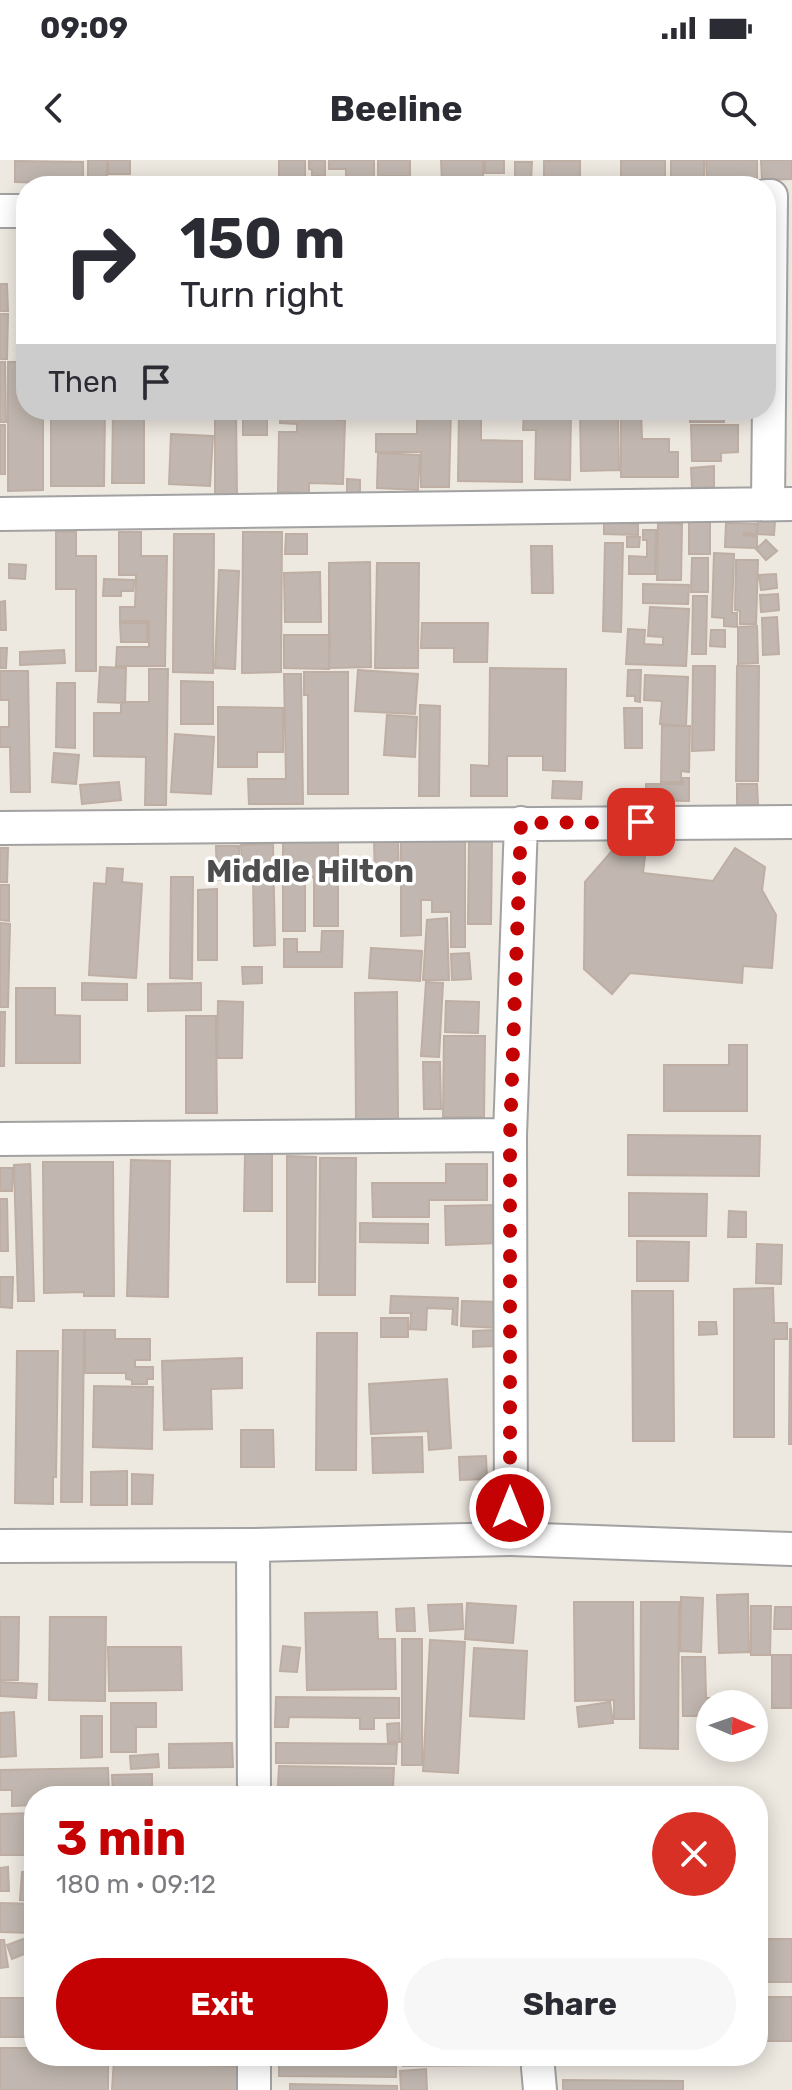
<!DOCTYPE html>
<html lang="en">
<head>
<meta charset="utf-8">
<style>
  body { margin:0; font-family:Rubik,sans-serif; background:#f7f7f7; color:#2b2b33; height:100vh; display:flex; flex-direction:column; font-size:30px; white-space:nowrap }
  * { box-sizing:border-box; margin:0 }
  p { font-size:26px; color:#7c7c81 }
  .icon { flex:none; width:44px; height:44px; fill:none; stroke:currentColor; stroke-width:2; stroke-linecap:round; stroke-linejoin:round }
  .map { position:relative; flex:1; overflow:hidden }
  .side { position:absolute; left:24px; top:1626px; width:744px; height:280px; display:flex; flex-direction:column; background:#fff; border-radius:32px; box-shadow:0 4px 20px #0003 }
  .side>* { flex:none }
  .top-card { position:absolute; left:16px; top:16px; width:760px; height:244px; border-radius:32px; box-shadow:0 4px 20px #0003; background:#fff; color:#2b2b33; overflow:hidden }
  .needle { width:52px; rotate:92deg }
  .tools { position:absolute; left:696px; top:1530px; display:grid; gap:16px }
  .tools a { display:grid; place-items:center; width:72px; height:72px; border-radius:50%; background:#fff; box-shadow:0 4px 20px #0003; font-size:40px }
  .pin { position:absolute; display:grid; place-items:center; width:68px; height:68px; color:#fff; margin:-34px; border-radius:16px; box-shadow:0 4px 12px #0006 }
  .me { position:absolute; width:88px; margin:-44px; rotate:0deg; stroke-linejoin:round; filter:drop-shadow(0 0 6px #0008) }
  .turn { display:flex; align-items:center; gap:28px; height:168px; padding:0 32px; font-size:36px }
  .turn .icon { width:104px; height:104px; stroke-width:2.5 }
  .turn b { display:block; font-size:56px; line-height:68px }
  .then { display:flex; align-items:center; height:76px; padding:0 32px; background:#0003; gap:16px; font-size:30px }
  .round { display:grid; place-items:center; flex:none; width:84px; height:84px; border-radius:42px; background:#f7f7f7 }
  .summary { display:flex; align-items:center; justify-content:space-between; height:136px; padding:0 32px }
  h1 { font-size:48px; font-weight:700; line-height:60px; color:#c40204 }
  .action { display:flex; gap:16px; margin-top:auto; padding:16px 32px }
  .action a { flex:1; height:92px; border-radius:48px; background:#c40204; color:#fff; font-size:32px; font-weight:700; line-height:92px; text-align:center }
  .action a+a { background:#f7f7f7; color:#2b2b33 }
  .status { display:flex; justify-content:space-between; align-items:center; height:56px; padding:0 40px; background:#fff; direction:ltr }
  .status svg { height:22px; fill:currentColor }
  header { display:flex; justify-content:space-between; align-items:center; height:104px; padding:0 32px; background:#fff; font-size:36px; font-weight:700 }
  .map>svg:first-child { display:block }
  .building { fill:#c1b7b0; stroke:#beaea3; stroke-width:2 }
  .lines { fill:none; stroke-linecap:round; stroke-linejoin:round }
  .minor-casing { stroke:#a2a2a2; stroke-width:36 }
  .minor { stroke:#fff; stroke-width:32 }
  .route { stroke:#c40204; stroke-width:14; stroke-dasharray:0 25.2 }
  .labels { text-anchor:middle; stroke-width:7; stroke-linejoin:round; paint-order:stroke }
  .quarter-label { font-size:32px; font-weight:bold; fill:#4e4e4e; stroke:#fff }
</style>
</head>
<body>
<div class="status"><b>09:09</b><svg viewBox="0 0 49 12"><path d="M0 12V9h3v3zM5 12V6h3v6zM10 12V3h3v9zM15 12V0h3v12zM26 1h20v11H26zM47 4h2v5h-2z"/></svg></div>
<header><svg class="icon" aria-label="back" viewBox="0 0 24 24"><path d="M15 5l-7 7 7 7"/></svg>Beeline<svg class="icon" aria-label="search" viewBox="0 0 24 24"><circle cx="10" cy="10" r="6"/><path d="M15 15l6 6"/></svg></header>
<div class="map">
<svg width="792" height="1930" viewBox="0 0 792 1930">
  <rect width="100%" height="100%" fill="#ede8e0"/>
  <!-- building -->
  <path class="building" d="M88,0h19v22h-19z
    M108,0h22v14h-22z
    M279,0h26v20h-26z
    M309,0h16v16h-13v-6l-3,-1z
    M329,0h45v20l-28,1v-12h-17z
    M378,0h32v16h-32z
    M441,0h42v23h-41z
    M485,0h19v13h-19z
    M621,0h44v18l-44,1z
    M671,0h33v17l-33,1z
    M706,0h51v21h-50z
    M761,0h31v19l-30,1z
    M15,1l68,1v22l-68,-2z
    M544,1h36v19h-36z
    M515,2h17l-1,18h-16z
    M0,124h7l1,27h-8z
    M0,154h8l-1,45h-7z
    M0,202h5l1,60h-6z
    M8,202h18v48h17v80l-35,1z
    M51,250h54l-1,76h-53z
    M113,250h31v73h-32z
    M215,250h21l1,88 -22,-1z
    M243,250h24v25h-24z
    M280,250h57v10h8l-2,64 -34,-1v10l-31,-1 1,-60h18v-8l-17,-1z
    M417,250h34l-2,77h-28v-35h-45v-18h41z
    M459,250h22v30l41,1v41l-64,-1z
    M489,250h27v4h-27z
    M524,250h47l-1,70 -35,-1 1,-49h-13z
    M580,250h38l1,60 -38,1z
    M621,250h20l1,29h27v13h9v25h-57z
    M690,250h34v12h-34z
    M0,265h5v49h-5z
    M691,265h47v27l-17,1v8h-29z
    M171,274l42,2 -3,50 -41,-2z
    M378,293l42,2 -2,35 -41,-2z
    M714,306v21l-22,1 -1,-20z
    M347,319l13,1v13h-13z
    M758,361h17l-1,14 -17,-1z
    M604,362l34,2v11l-34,-1z
    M689,362h21v32h-21z
    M658,363l24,1 -1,56h-24z
    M726,363l31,1 -1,10 -12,-1v2l13,1v12l-32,-1z
    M643,370h13l-1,44h-26v-18l18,1v-17h-4z
    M56,372h20v24h20v115h-20v-82h-20z
    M119,372h22v24h26l-2,110h-49l1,-19h32v-26h-29v-14h15l1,-32h-17z
    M243,372h39l-1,140 -39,1z
    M174,374h40l-1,139 -40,-1z
    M286,374h21v20h-22z
    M627,377h13l-1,10h-12z
    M766,380l11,11 -11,9 -10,-11z
    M605,383h18l-2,89 -18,-1z
    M531,386h21l1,47h-21z
    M714,393l20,1 -2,59h5v14l-13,-1v-8l-12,-1z
    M692,398h16v34h-17z
    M736,400h22l-2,64h-16v-13l-5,-1z
    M370,402l1,105 -42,1v-105z
    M377,403h42l-1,105h-43z
    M9,404l17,1 -1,14 -16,-1z
    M219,410l20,1 -4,98 -20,-1z
    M320,412l1,50h-36l-1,-49z
    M776,414l1,14 -16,2 -2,-15z
    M104,419l30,1 -1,11h-12v5h-18z
    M643,424l46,1 -1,19 -45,-1z
    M778,434l1,16 -18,2 -1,-17z
    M693,436h14l-1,58h-14z
    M5,441l1,29h-6v-28z
    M650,447l39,2 -3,57 -60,-2 2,-35 17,1 -1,14 19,1v-8l-15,-1z
    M777,457l2,37 -16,1 -1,-37z
    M120,463h27v19h-26z
    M422,463h66l-1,39h-33v-14h-33z
    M757,466l1,37 -20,1v-37z
    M711,470h14v17l-15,-1z
    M284,475h46l-1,34 -45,-1z
    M0,488h7l-1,20h-6z
    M64,490l1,13 -45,2v-13z
    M693,506h22l-1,84 -22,1z
    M737,506h22l-1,115h-22z
    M100,507l26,1 -1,35 -27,-1z
    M490,508l76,1 -1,102 -22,-1v-14h-36v40h-36v-31l18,1z
    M149,509h19l-2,136h-21l1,-48 -52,-1v-43h27v-11h28z
    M358,510l60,4 -3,40 -60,-3z
    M628,510h13l-1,32 -5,-1v-5h-8z
    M0,511h28l2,121h-19l-1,-45h-10v-20h9v-27h-9z
    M304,512h44v122h-40v-99h-4z
    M284,514h17l2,130h-54l-1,-25h38z
    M645,515l43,2 -2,49 -26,-2 2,-23 -18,-1z
    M181,521l32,1v42h-32z
    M57,523h18v65l-19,-1z
    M420,545l20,1 -1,90h-20z
    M218,547l65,1v44h-26v15h-39z
    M624,548h18v40h-17z
    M387,555l30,2 -2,40 -31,-2z
    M662,566h28l-1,46 -8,-1v11h-20z
    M175,574l39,3 -3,57 -40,-2z
    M54,593l25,2 -3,29 -24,-2z
    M683,618h6v23l-43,-1v-16h37z
    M553,621l29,1 -1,17 -29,-1z
    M119,622l2,18 -39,4 -2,-19z
    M737,624h20l1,21h-21z
    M401,677h64v110h-14v-35h-19v-12h-11v35l-20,1z
    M283,679h55v87h-24v-49l-31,1z
    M374,679h24l1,41 -24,1z
    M469,679l23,1 -1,84h-23z
    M273,684l2,101 -21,1 -1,-78h-11l-1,-23z
    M216,686h23v33l-22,1z
    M0,688h8l-1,34h-7z
    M735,688l30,19 -3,23 14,25 -4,53 -29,-2 -1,17 -112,-10 -18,21 -28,-25 1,-87 26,-30 34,4 -2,17 70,8z
    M107,708l16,1 -1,13 20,2 -6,94 -47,-3 5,-92 12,1z
    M171,717h22l-1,102 -22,-1z
    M283,720h22v51h-22z
    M0,725h9v36l-9,-1z
    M217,729v71h-19v-70z
    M447,758l2,62h-26l4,-60z
    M0,763l10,1 -2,83h-8z
    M322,771h21l-1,36h-58v-28h13v13h24z
    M371,788l51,3 -2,30 -51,-3z
    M469,793l2,26 -19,1 -1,-26z
    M242,807h20v16l-19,1z
    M426,822l17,1 -4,74 -18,-1z
    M82,823l45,1v16h-45z
    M201,823v27l-53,1v-27z
    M16,828h39v27l25,1v47h-64z
    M397,832l1,128h-42l-1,-127z
    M218,841l25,1 -1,56h-25z
    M446,841l33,1 -1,31 -33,-1z
    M0,852h5l-1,54h-4z
    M186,856h30l1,97h-31z
    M444,876h41l-1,81h-41z
    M729,885h18v66h-83v-46h65z
    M423,902h17l1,47h-17z
    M628,975l132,1 -1,40 -131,-1z
    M245,994h27v57h-28z
    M287,996l29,1 -1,125h-28z
    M320,998h36l-1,137h-36z
    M131,1000l39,1 -2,136 -41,-1z
    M43,1002h70l1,134h-30v-4l-40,1z
    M30,1004l4,137h-16l-4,-136z
    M446,1004h41v36h-58v17h-56l-1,-34h74z
    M0,1008h13l-1,23h-12z
    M629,1033l78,1 -1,42h-77z
    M0,1039h7l1,52h-8z
    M498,1045l1,38 -53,2 -1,-39z
    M729,1051l17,1v25h-18z
    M360,1063l68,1v19l-68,-1z
    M637,1081l52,1 -1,39h-51z
    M757,1084l25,1 -1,39 -25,-1z
    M0,1117h13l-1,31 -12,-1z
    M773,1128l1,35h13v16h-13v98h-40v-148z
    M632,1131h41l1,150h-41z
    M391,1136l67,2 -1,27 -5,-1 1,-15 -26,-1 -1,22 -16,-1 1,-16h-21z
    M462,1141l38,1 -1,26 -38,-2z
    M381,1158h27v19h-27z
    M699,1162h17l1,12 -18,1z
    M790,1169h2v115h-3z
    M63,1170h21l-2,172h-21z
    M85,1170h30v9h35v21h-15v7h18v12h-6v5h-15v-4l-6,-1v-6h-41z
    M494,1170v16l-21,1v-16z
    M317,1173h40l-1,137h-40z
    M17,1191h41l-2,126h-3v27l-38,-1z
    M242,1198v30l-31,1 1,40 -48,1 -2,-69z
    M447,1219l4,69 -22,2 -1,-19 -57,3 -2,-50z
    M94,1226l59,1 -1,62 -59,-2z
    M241,1270h32l1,37h-33z
    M422,1277l1,35 -50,1 -1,-35z
    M486,1296l1,23 -27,1 -1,-23z
    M127,1311v34h-36v-33z
    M132,1314l21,1 -1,29h-20z
    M748,1434l1,58 -30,1 -2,-58z
    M681,1437l22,1 -2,54 -21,-1z
    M574,1442h59l1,117h-20v-19l-39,1z
    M641,1442h38l-1,147 -38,-1z
    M467,1443l49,3 -3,37 -48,-4z
    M462,1444l1,25 -33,2 -2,-26z
    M751,1446h20l-1,49h-19z
    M775,1447h17v22h-18z
    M414,1448l1,23h-18l-1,-22z
    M377,1452l1,27h17l1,50 -89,1 -2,-77z
    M0,1457h19l-1,63h-18z
    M50,1457h56l-1,84 -56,-1z
    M402,1479h20v126h-20z
    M430,1480l35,2 -7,131 -35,-2z
    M283,1486l17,2 -3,24 -17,-1z
    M108,1487h73l1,43 -73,1z
    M474,1488l53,3 -3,68 -54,-3z
    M772,1495h19v53h-19z
    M682,1497h23l1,41h17v6h-13v12h-27z
    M0,1522l37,2 -1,14 -36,-2z
    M276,1537l123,1v20h-25v11h-14v-11l-71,-1 -1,10h-13z
    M610,1542l3,21 -34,4 -2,-20z
    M111,1543h45v24h-20v25h-25z
    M14,1552l2,44 -16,1v-44z
    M81,1556h21v41l-21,1z
    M399,1563l1,19h-12l-1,-18z
    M232,1583l1,24 -64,1v-24z
    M276,1583l121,1 -1,20 -120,-1z
    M158,1594l1,13 -28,2 -1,-13z
    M279,1606l115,2 -1,19 -115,-1z
    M108,1608l1,28h-75v9l-22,1v-16h-12v-20z
    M152,1614v22h-39l-1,-21z
    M395,1631l1,5h-105z
    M34,1653v42h-34v-41z
    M8,1707l1,24h-9v-23z
    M22,1712h12v29l-14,-1z
    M0,1743l34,1v29l-34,-1z
    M26,1778l6,13 -20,8 -5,-14z
    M758,1779h34v43h-34z
    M0,1780h4l4,27 -8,1z
    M758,1837h34v44h-34z
    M0,1838h34v39h-34z
    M0,1888h34v8h74v34h-108z
    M279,1896h117v21l-117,-1z
    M403,1896h103v9l-103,1z
    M641,1896h39v6h-39z
    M114,1900l127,7 -1,23h-128z
    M426,1909l1,21h-26l-1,-19z
    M563,1920l120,1v9h-120z
    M290,1924l107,2v4h-107z"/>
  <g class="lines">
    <!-- minor casing -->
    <g class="minor-casing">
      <path id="minor" d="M766,36h5l-3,308
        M0,51h26
        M0,354l792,-10
        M0,668l792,-6
        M0,979l510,-4
        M511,1379l-1,-404 11,-312
        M253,1385l1,251
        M0,1386l253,-1 258,-6 281,10
        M254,1896v34
        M537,1896l3,34"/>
    </g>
    <!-- minor -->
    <use href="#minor" class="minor"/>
  </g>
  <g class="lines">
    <!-- route -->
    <path class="route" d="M510,1348v-373l11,-312 120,-1"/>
  </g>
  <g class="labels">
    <!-- quarter labels -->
    <g class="quarter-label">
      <text x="310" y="722">Middle Hilton</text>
    </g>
  </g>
</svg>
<div class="tools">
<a><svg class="needle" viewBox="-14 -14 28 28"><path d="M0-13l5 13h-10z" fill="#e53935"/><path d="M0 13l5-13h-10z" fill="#7c7c81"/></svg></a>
</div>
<div class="pin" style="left:641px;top:662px;background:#d93025"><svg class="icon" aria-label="arrive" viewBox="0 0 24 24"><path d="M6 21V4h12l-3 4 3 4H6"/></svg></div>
<svg class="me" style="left:510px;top:1348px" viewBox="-20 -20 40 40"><circle r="17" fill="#c40204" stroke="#fff" stroke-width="3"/><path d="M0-11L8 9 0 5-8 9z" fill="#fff"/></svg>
<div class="top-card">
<div class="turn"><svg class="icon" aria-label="right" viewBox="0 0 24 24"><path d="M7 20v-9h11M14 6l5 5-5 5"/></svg><div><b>150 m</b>Turn right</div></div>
<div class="then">Then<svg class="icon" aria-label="arrive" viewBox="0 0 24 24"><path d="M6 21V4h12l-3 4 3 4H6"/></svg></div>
</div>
<section class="side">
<div class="summary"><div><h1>3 min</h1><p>180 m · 09:12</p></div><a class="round" style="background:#d93025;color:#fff"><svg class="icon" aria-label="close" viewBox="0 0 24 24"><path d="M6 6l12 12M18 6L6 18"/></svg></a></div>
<div class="action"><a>Exit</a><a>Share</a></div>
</section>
</div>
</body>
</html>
